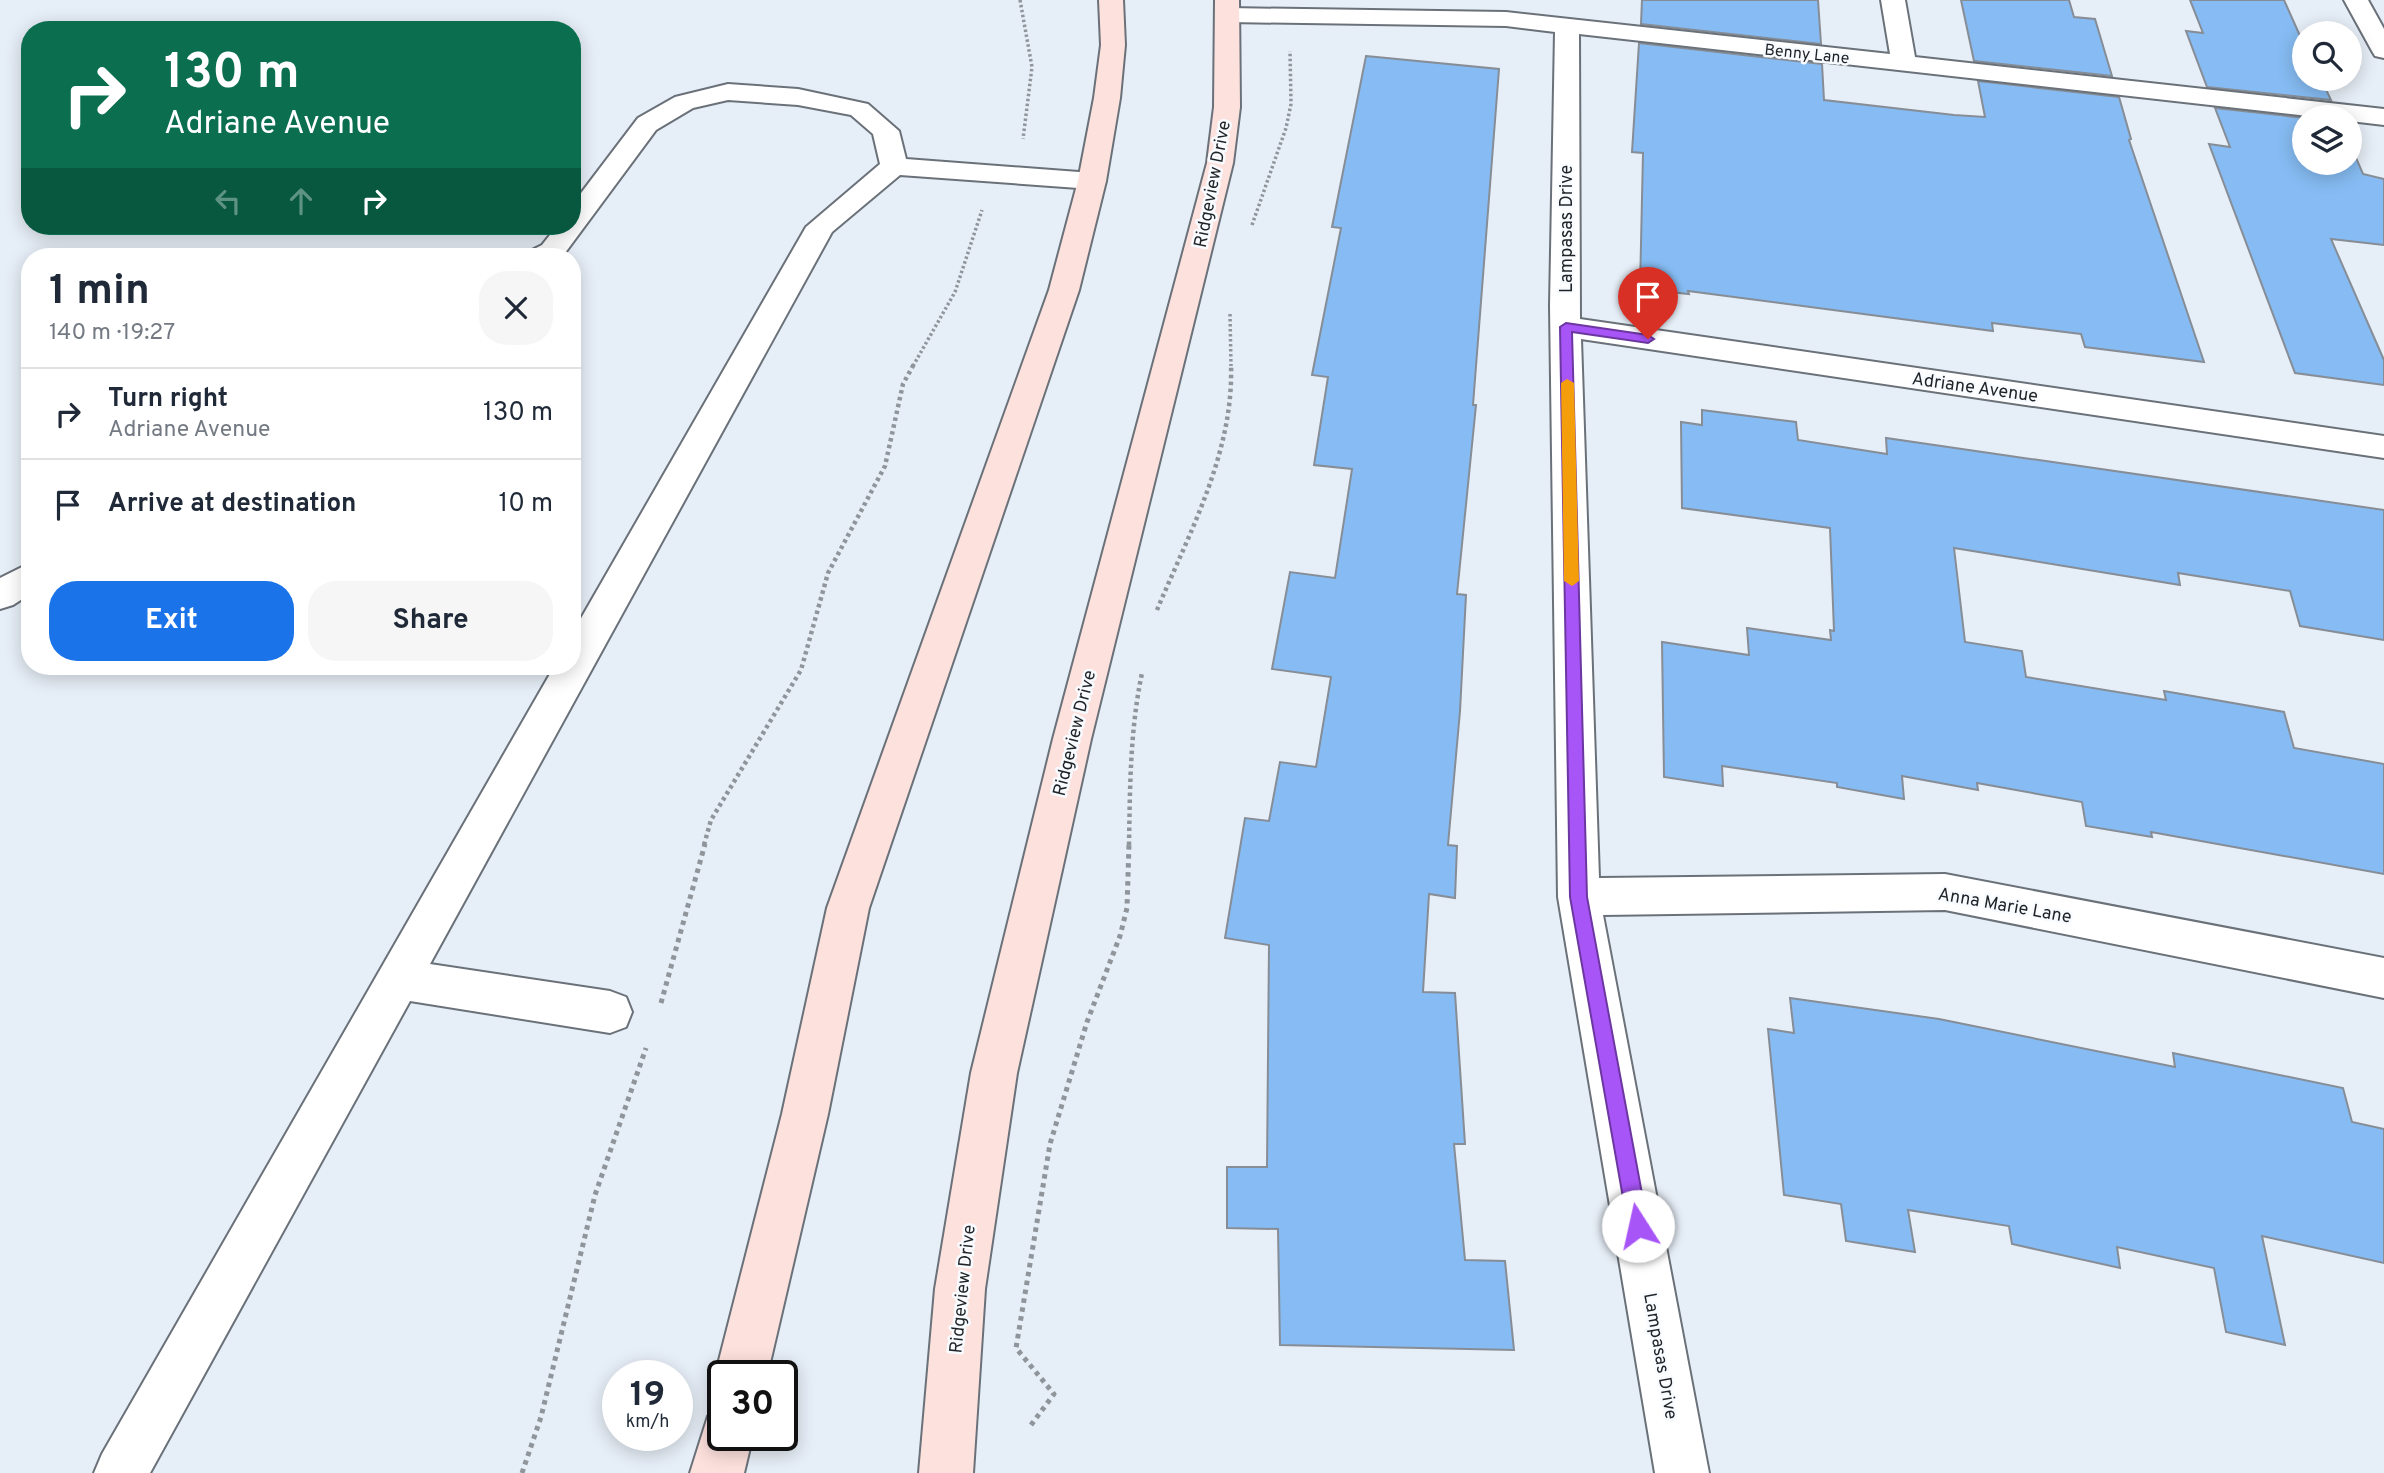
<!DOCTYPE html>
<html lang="en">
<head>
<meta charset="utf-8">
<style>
  body { margin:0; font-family:Overpass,sans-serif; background:#f6f6f7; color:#1f2937; height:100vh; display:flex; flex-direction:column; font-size:26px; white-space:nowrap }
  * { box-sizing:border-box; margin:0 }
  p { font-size:23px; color:#747a83 }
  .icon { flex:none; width:38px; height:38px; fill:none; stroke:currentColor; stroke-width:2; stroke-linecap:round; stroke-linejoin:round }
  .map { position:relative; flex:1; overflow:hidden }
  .details { position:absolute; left:21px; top:248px; width:560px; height:427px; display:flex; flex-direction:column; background:#fff; border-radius:28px; box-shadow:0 4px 18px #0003 }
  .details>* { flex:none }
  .banner { position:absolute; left:21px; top:21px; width:560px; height:214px; border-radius:28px; box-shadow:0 4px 18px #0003; background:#0b6e4f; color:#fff; overflow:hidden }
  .tools { position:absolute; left:2292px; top:21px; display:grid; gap:14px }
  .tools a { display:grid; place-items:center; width:70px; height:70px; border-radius:50%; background:#fff; box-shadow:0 4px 18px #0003; font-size:35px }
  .speed { position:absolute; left:602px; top:1360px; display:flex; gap:14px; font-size:35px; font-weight:700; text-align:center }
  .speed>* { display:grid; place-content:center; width:91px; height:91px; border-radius:50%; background:#fff; box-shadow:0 4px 18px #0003; line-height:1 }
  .speed small { font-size:18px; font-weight:400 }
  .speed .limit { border:4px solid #111; border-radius:10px; background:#fff; color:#111 }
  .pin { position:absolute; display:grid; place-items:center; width:60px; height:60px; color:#fff; margin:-72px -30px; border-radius:50% 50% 50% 0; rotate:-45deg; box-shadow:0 0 7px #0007 }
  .pin .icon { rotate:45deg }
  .me { position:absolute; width:77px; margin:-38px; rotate:350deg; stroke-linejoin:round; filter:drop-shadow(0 0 5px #0008) }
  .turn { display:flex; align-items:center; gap:24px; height:147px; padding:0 28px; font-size:32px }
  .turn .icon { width:91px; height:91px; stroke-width:2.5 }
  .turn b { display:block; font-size:49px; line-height:60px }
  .lanes { display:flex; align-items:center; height:66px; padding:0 28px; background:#0003; justify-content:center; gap:35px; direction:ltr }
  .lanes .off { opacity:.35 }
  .round { display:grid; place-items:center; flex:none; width:74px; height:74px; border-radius:28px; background:#f6f6f7 }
  .headline { display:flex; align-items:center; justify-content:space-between; height:119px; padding:0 28px }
  h1 { font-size:42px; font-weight:700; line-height:52px }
  .action { display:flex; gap:14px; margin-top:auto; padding:14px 28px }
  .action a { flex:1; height:80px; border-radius:28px; background:#1a73e8; color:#fff; font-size:28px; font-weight:700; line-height:80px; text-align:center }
  .action a+a { background:#f6f6f7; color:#1f2937 }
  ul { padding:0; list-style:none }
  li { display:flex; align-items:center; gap:21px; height:91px; padding:0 28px; border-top:2px solid #e0e1e3 }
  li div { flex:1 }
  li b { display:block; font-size:26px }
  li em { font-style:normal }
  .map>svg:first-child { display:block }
  .building { fill:#86bcf3; stroke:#868d96; stroke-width:2 }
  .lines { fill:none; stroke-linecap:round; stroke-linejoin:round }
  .street-casing { stroke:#6a7179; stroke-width:4 }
  .secondary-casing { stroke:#6a7179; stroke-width:4 }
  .path-far2 { stroke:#8f959b; stroke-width:3.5; stroke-dasharray:2.5 2.5; stroke-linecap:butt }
  .path-far1 { stroke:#8f959b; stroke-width:4.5; stroke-dasharray:3.5 3.5; stroke-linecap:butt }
  .path { stroke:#8f959b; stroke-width:5; stroke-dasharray:4.5 4.5; stroke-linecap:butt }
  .street { fill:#fff; fill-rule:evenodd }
  .secondary { fill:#fde1dd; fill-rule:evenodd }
  .route { fill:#a855f7; stroke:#6d37a1; stroke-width:2 }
  .slow { fill:#f59e0b }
  .labels { text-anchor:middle; stroke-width:5; stroke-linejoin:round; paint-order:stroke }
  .far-street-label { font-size:16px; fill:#1f2326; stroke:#f8fbff }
  .street-label { font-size:18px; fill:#1f2326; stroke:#f8fbff }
</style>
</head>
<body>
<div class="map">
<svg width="2384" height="1473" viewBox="0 0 2384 1473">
  <rect width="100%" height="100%" fill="#e6eef7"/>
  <!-- building -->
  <path class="building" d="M1642,0h176l3,44 -180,-20z
    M1961,0h108l5,17 21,2 17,57 -138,-15z
    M2190,0h94l21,47v32h16l10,21 -124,-13 -21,-56 17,2z
    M1639,43l183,21 2,36 130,15 31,2 -7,-36 141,16 12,42 -2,1 75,222 -119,-15 -4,-13 -89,-11 1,8 -305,-40 1,3 -49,-5 3,-136 -11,-1z
    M1366,56l133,13 -26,336h3l-19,189 9,1 -6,116 -12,134 9,1 -2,52 -26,-4 -6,98 32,1 10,151h-11l11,116 40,1 9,89 -234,-5 -2,-116 -51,-1v-61h40l2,-222 -44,-7 20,-120 24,3 11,-59 36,5 15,-90 -59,-8 18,-97 45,6 17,-109 -38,-4 14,-88 -16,-2 29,-147 -9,-1z
    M2215,108l90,10v45h45v-19l13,30 21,5v66l-53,-6 53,121v25l-89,-12 -86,-229 21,3z
    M1702,410l94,12 2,18 89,14 -1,-16 498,72v130l-84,-14 -10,-35 -112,-18 2,12 -226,-37 11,94 57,9 4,26 140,23 -2,-9 120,21 10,36 90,16v110l-233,-42 1,5 -66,-11 -4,-24 -105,-19 1,7 -76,-14 2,23 -67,-12v-4l-115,-17 1,20 -59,-9 -2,-135 87,13 -2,-27 84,12 -1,-10 4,1 -4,-103 -148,-20 -1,-86 21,3z
    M1790,998l149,21 236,48 -2,-14 170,35 9,34 32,7v134l-122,-27 23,109 -59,-13 -12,-64 -97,-21 3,21 -108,-24 -3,-18 -101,-16 7,42 -69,-11 -5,-37 -57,-9 -16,-166 26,4z"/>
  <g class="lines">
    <!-- street casing -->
    <g class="street-casing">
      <path id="street" d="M1881,0h24l10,57 469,52v16l-34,-4v-4h-33l-738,-83 1,285 804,117v22l-803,-119 18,539 346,-4 439,84v40l-439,-88 -342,5 106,558h-54l-97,-576 -8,-591 5,-274 -49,-6 -278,-4 -8,-2 -4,-5 4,-5 8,-2 278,4 384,42z
        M2344,0h24l16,29v29l-9,-2 -3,-5z
        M728,84l70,5 70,15 31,27 7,28 186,14 10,2 4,6 -4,6 -10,2 -192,-14 -68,57 -402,732 180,27 16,6 6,15 -6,15 -16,6 -200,-32 -260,472h-56l8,-19 452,-787h18v-33l234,-407 74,-63 -7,-30 -22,-19 -53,-10 -70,-5 -35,8 -37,22 -94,127h-36l4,-6 12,-6 15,-19h15v-21l66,-87 37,-21z
        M30,563v31l-17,11 -13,4v-31z"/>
    </g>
    <!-- secondary casing -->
    <g class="secondary-casing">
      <path id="secondary" d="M1099,0h24l2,45 -5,53 -14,83 -27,109 -210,618 -41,206 -61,262h-44v18l-8,-18 67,-262 45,-206 222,-618 29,-109 16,-83 7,-53z
        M1215,0h24l1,107 -7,56 -142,576 -74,334 -32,216 -12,184h-54l16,-184 36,-216 82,-334 154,-576 7,-56z
        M723,1410v25h30l-9,38h-54l18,-57z"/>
    </g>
    <!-- path-far2 -->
    <path class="path-far2" d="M1020,0l12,67 -9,72
      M1252,225l34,-97 5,-24 -1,-53
      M1230,314l1,52
      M913,366l42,-74 27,-82"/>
    <!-- path-far1 -->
    <path class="path-far1" d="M1157,610c33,-79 77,-158 74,-246
      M704,845l7,-25 90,-150 27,-97 57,-107 18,-82 11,-20
      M1129,845c1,-58 1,-115 13,-172"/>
    <!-- path -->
    <path class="path" d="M661,1003l44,-159
      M1031,1425l23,-31 -38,-46 34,-204 37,-122 33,-86 7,-28 2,-64
      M522,1473l19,-56 54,-222 51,-147"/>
    <!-- street -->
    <use href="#street" class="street"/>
    <!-- secondary -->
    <use href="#secondary" class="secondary"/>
  </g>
  <!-- route -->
  <path class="route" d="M1566,323l82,12 6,4 -6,4 -76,-11 15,565 61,329 -3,7 -7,3 -7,-3 -3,-7 -58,-329 -10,-570z"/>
  <!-- slow -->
  <path class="slow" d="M1567,379l7,4 5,198 -7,5 -8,-5 -3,-198z"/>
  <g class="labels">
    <!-- far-street labels -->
    <g class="far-street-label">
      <text transform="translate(1807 53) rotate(6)" y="6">Benny Lane</text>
    </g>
    <!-- street labels -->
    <g class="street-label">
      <text transform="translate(1212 184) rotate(-79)" y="6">Ridgeview Drive</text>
      <text transform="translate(1566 229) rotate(-90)" y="6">Lampasas Drive</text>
      <text transform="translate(1975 387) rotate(8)" y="6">Adriane Avenue</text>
      <text transform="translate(1074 733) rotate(-76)" y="6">Ridgeview Drive</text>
      <text transform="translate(2005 905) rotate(10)" y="6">Anna Marie Lane</text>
      <text transform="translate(962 1289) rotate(-84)" y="6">Ridgeview Drive</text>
      <text transform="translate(1661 1356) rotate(80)" y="6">Lampasas Drive</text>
    </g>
  </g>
</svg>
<div class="tools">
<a><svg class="icon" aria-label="search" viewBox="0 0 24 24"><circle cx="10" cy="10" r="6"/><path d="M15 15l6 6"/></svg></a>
<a><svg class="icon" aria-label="layers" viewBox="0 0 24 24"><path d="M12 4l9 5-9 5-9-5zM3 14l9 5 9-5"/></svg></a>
</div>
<div class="speed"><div>19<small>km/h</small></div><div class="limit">30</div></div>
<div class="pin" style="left:1648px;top:339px;background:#d93025"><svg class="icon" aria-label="arrive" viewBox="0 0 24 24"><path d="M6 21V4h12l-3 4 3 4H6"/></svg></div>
<svg class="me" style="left:1638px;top:1226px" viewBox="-20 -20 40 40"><circle r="19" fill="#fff"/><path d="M0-13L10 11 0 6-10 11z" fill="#a855f7"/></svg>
<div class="banner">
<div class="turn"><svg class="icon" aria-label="right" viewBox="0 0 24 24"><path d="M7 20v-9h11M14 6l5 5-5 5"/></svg><div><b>130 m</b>Adriane Avenue</div></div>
<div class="lanes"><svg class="icon off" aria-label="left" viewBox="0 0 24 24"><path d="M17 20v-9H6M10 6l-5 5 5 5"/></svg><svg class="icon off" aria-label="ahead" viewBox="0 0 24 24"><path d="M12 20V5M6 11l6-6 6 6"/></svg><svg class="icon" aria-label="right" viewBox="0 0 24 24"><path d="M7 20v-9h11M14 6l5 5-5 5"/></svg></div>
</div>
<section class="details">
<div class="headline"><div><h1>1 min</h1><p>140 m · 19:27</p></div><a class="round"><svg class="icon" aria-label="close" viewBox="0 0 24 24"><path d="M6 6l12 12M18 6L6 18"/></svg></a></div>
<ul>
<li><svg class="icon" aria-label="right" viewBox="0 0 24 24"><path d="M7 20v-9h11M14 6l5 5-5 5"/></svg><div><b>Turn right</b><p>Adriane Avenue</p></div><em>130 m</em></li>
<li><svg class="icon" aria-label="arrive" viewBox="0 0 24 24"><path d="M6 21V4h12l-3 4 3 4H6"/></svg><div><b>Arrive at destination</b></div><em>10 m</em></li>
</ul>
<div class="action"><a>Exit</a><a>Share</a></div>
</section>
</div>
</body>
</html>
